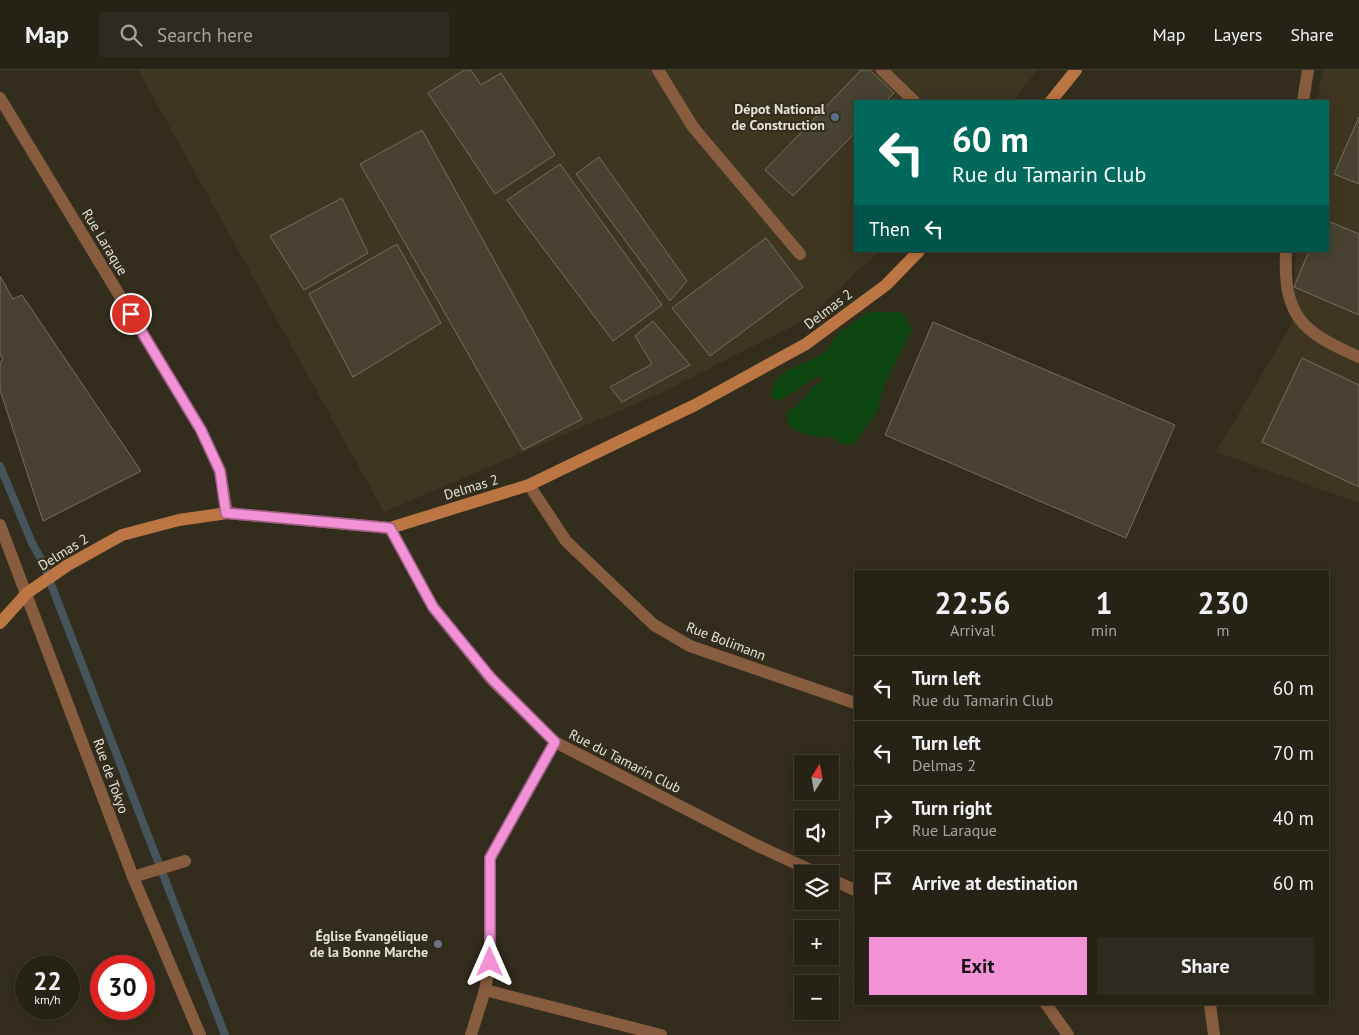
<!DOCTYPE html>
<html lang="en">
<head>
<meta charset="utf-8">
<style>
  body { margin:0; font-family:"PT Sans",sans-serif; background:#2e2a1f; color:#f1f3f6; height:100vh; display:flex; flex-direction:column; font-size:19px; white-space:nowrap }
  * { box-sizing:border-box; margin:0 }
  p { font-size:16px; color:#a4a4a1 }
  .icon { flex:none; width:28px; height:28px; fill:none; stroke:currentColor; stroke-width:2; stroke-linecap:round; stroke-linejoin:round }
  .map { position:relative; flex:1; overflow:hidden }
  .sheet { position:absolute; left:854px; top:500px; width:475px; height:435px; display:flex; flex-direction:column; background:#262216; border-radius:0px; box-shadow:0 2px 12px #0003,0 0 0 1px #423f35 }
  .sheet>* { flex:none }
  .top-card { position:absolute; left:854px; top:30px; width:475px; height:152px; border-radius:0px; box-shadow:0 2px 12px #0003,0 0 0 1px #423f35; background:#00695c; color:#fff; overflow:hidden }
  .needle { width:32px; rotate:11deg }
  .controls { position:absolute; left:794px; top:685px; display:grid; gap:10px }
  .controls a { display:grid; place-items:center; width:45px; height:45px; border-radius:0px; background:#262216; box-shadow:0 2px 12px #0003,0 0 0 1px #423f35; font-size:25px }
  .speed { position:absolute; left:15px; top:885px; display:flex; gap:10px; font-size:25px; font-weight:700; text-align:center }
  .speed>* { display:grid; place-content:center; width:65px; height:65px; border-radius:50%; background:#262216; box-shadow:0 2px 12px #0003,0 0 0 1px #423f35; line-height:1 }
  .speed small { font-size:12px; font-weight:400 }
  .speed .limit { border:8px solid #d22; background:#fff; color:#111 }
  .pin { position:absolute; display:grid; place-items:center; width:42px; height:42px; color:#fff; margin:-21px; border:2px solid #fff; border-radius:50%; box-shadow:0 1px 5px #0007 }
  .me { position:absolute; width:55px; margin:-28px; rotate:0deg; stroke-linejoin:round; filter:drop-shadow(0 0 4px #0008) }
  .turn { display:flex; align-items:center; gap:18px; height:105px; padding:0 15px; font-size:22px }
  .turn .icon { width:65px; height:65px; stroke-width:2.5 }
  .turn b { display:block; font-size:35px; line-height:42px }
  .then { display:flex; align-items:center; height:48px; padding:0 15px; background:#0003; gap:10px; font-size:19px }
  .eta { display:flex; justify-content:space-evenly; align-items:center; height:85px; text-align:center }
  .eta b { font-size:30px; font-weight:700; line-height:35px }
  .button { display:flex; gap:10px; margin-top:auto; padding:10px 15px }
  .button a { flex:1; height:58px; border-radius:0px; background:#f391d6; color:#111; font-size:20px; font-weight:700; line-height:58px; text-align:center }
  .button a+a { background:#2e2a1f; color:#f1f3f6 }
  ul { padding:0; list-style:none }
  li { display:flex; align-items:center; gap:15px; height:65px; padding:0 15px; border-top:1px solid #423f35 }
  li div { flex:1 }
  li b { display:block; font-size:19px }
  li em { font-style:normal }
  header { display:flex; align-items:center; gap:30px; box-sizing:border-box; height:70px; padding:0 25px; background:#262216; border-bottom:1px solid #423f35 }
  header strong { font-size:24px }
  nav { display:flex; gap:28px; margin-inline-start:auto; font-size:18px }
  .search { width:350px; height:45px; background:#2e2a1f; display:flex; align-items:center; gap:12px; box-sizing:border-box; padding:0 18px; border-radius:0px; color:#a4a4a1; font-size:19px }
  .map>svg:first-child { display:block }
  .built { fill:#3e3621 }
  .green { fill:#0e4612 }
  .lines { fill:none; stroke-linecap:round; stroke-linejoin:round }
  .stream { stroke:#46555b; stroke-width:8 }
  .building { fill:#484232; stroke:#766f5e }
  .lane { stroke:#885c3f; stroke-width:12 }
  .street { stroke:#885c3f; stroke-width:12 }
  .secondary { stroke:#bb7644; stroke-width:12 }
  .route-casing { stroke:#9e5e8b; stroke-width:12 }
  .route { stroke:#f391d6; stroke-width:9 }
  .service-dot { fill:#5c6f8a; stroke:#332d1d; stroke-width:2 }
  .worship-dot { fill:#6b7280; stroke:#332d1d; stroke-width:2 }
  .labels { text-anchor:middle; stroke-width:4; stroke-linejoin:round; paint-order:stroke }
  .poi-label { font-size:14px; font-weight:bold; fill:#e6e2d8; stroke:#332d1d; text-anchor:end }
  .street-label { font-size:14px; fill:#e6e2d8; stroke:#332d1d }
</style>
</head>
<body>
<header>
<strong>Map</strong>
<div class="search"><svg class="icon" aria-label="search" viewBox="0 0 24 24"><circle cx="10" cy="10" r="6"/><path d="M15 15l6 6"/></svg>Search here</div>
<nav><a>Map</a><a>Layers</a><a>Share</a></nav>
</header>
<div class="map">
<svg width="1359" height="965" viewBox="0 0 1359 965">
  <rect width="100%" height="100%" fill="#332d1d"/>
  <!-- built -->
  <path class="built" d="M138,0h899l-24,31h-158v150h24l-72,68 -148,75 -275,118z
    M1323,0h36v433l-143,-51 76,-128 4,-73h32v-150h-11z"/>
  <!-- green -->
  <path class="green" d="M868,242h34l10,18 -27,53 -8,29 -22,31 -13,2 -10,-8c-18,1 -49,-4 -45,-26 21,-8 16,-21 35,-29l-1,-6c-16,5 -28,19 -44,25l-7,-7 6,-14 10,-9 37,-17 15,-20z"/>
  <g class="lines">
    <!-- stream -->
    <path class="stream" d="M0,396l32,77 10,18 183,474"/>
  </g>
  <!-- building -->
  <path class="building" d="M464,0h7l10,15 20,-12 54,82 -60,39 -67,-101z
    M861,0h9l24,23 -8,8h-31v32l-62,63 -28,-26z
    M1359,47v67l-25,-10z
    M422,60l160,289 -59,31 -163,-286z
    M599,87l88,124 -17,20 -94,-127z
    M560,94l102,141 -49,36 -106,-141z
    M342,128l26,55 -64,37 -34,-54z
    M1328,151l31,13v81l-65,-28 15,-36h19z
    M766,168l37,49 -93,69 -38,-48z
    M397,174l44,79 -88,54 -44,-83z
    M0,206l13,23 9,-4 119,176 -98,50 -43,-131v-28l3,-2 -3,-6z
    M653,251l37,44 -68,37 -12,-15 42,-23 -17,-28z
    M933,252l242,103 -49,113 -241,-103z
    M1302,288l57,27v102l-97,-45z"/>
  <g class="lines">
    <!-- lane -->
    <path class="lane" d="M658,0l35,57 107,127
      M882,0l32,31
      M0,28l201,332 19,41 7,42
      M1303,31l5,-31
      M1286,181c-3,66 16,81 73,106
      M133,807l52,-16"/>
    <!-- street -->
    <path class="street" d="M529,415l37,56 88,84 36,21 165,57
      M0,455l133,352 67,158
      M390,458l43,79 58,72 64,63 201,103 63,29
      M830,809l25,11
      M485,920l176,45
      M1046,934l22,31
      M1210,934l4,31
      M471,965l14,-45 5,-28v-104l65,-116"/>
    <!-- secondary -->
    <path class="secondary" d="M1051,31l25,-31
      M0,553l27,-30 41,-28 54,-30 57,-15 48,-7 163,15 139,-43 166,-80 111,-61 80,-59 33,-34"/>
  </g>
  <g class="lines">
    <!-- route casing -->
    <g class="route-casing">
      <path id="route" d="M131,244l70,116 19,41 6,42 164,15 43,79 58,71 64,64 -65,116v104"/>
    </g>
    <!-- route -->
    <use href="#route" class="route"/>
  </g>
  <!-- markers -->
  <circle class="service-dot" cx="835" cy="47" r="5"/>
  <circle class="worship-dot" cx="438" cy="874" r="5"/>
  <g class="labels">
    <!-- poi labels -->
    <g class="poi-label">
      <text x="825" y="44">Dépot National<tspan x="825" dy="16">de Construction</tspan></text>
      <text x="428" y="871">Église Évangélique<tspan x="428" dy="16">de la Bonne Marche</tspan></text>
    </g>
    <!-- street labels -->
    <g class="street-label">
      <text transform="translate(105 172) rotate(59)" y="5">Rue Laraque</text>
      <text transform="translate(828 239) rotate(-37)" y="5">Delmas 2</text>
      <text transform="translate(471 417) rotate(-17)" y="5">Delmas 2</text>
      <text transform="translate(63 482) rotate(-32)" y="5">Delmas 2</text>
      <text transform="translate(726 571) rotate(21)" y="5">Rue Bolimann</text>
      <text transform="translate(625 691) rotate(27)" y="5">Rue du Tamarin Club</text>
      <text transform="translate(111 706) rotate(70)" y="5">Rue de Tokyo</text>
    </g>
  </g>
</svg>
<div class="controls">
<a><svg class="needle" viewBox="-14 -14 28 28"><path d="M0-13l5 13h-10z" fill="#e53935"/><path d="M0 13l5-13h-10z" fill="#a4a4a1"/></svg></a>
<a><svg class="icon" aria-label="sound" viewBox="0 0 24 24"><path d="M4 9h4l5-4v14l-5-4H4zM17 9q2 3 0 6"/></svg></a>
<a><svg class="icon" aria-label="layers" viewBox="0 0 24 24"><path d="M12 4l9 5-9 5-9-5zM3 14l9 5 9-5"/></svg></a>
<a>+</a>
<a>−</a>
</div>
<div class="speed"><div>22<small>km/h</small></div><div class="limit">30</div></div>
<div class="pin" style="left:131px;top:244px;background:#d93025"><svg class="icon" aria-label="arrive" viewBox="0 0 24 24"><path d="M6 21V4h12l-3 4 3 4H6"/></svg></div>
<svg class="me" style="left:490px;top:892px" viewBox="-20 -20 40 40"><path d="M0-17L14 15 0 8-14 15z" fill="#f391d6" stroke="#fff" stroke-width="4"/></svg>
<div class="top-card">
<div class="turn"><svg class="icon" aria-label="left" viewBox="0 0 24 24"><path d="M17 20v-9H6M10 6l-5 5 5 5"/></svg><div><b>60 m</b>Rue du Tamarin Club</div></div>
<div class="then">Then<svg class="icon" aria-label="left" viewBox="0 0 24 24"><path d="M17 20v-9H6M10 6l-5 5 5 5"/></svg></div>
</div>
<section class="sheet">
<div class="eta">
<div><b>22:56</b><p>Arrival</p></div>
<div><b>1</b><p>min</p></div>
<div><b>230</b><p>m</p></div>
</div>
<ul>
<li><svg class="icon" aria-label="left" viewBox="0 0 24 24"><path d="M17 20v-9H6M10 6l-5 5 5 5"/></svg><div><b>Turn left</b><p>Rue du Tamarin Club</p></div><em>60 m</em></li>
<li><svg class="icon" aria-label="left" viewBox="0 0 24 24"><path d="M17 20v-9H6M10 6l-5 5 5 5"/></svg><div><b>Turn left</b><p>Delmas 2</p></div><em>70 m</em></li>
<li><svg class="icon" aria-label="right" viewBox="0 0 24 24"><path d="M7 20v-9h11M14 6l5 5-5 5"/></svg><div><b>Turn right</b><p>Rue Laraque</p></div><em>40 m</em></li>
<li><svg class="icon" aria-label="arrive" viewBox="0 0 24 24"><path d="M6 21V4h12l-3 4 3 4H6"/></svg><div><b>Arrive at destination</b></div><em>60 m</em></li>
</ul>
<div class="button"><a>Exit</a><a>Share</a></div>
</section>
</div>
</body>
</html>
